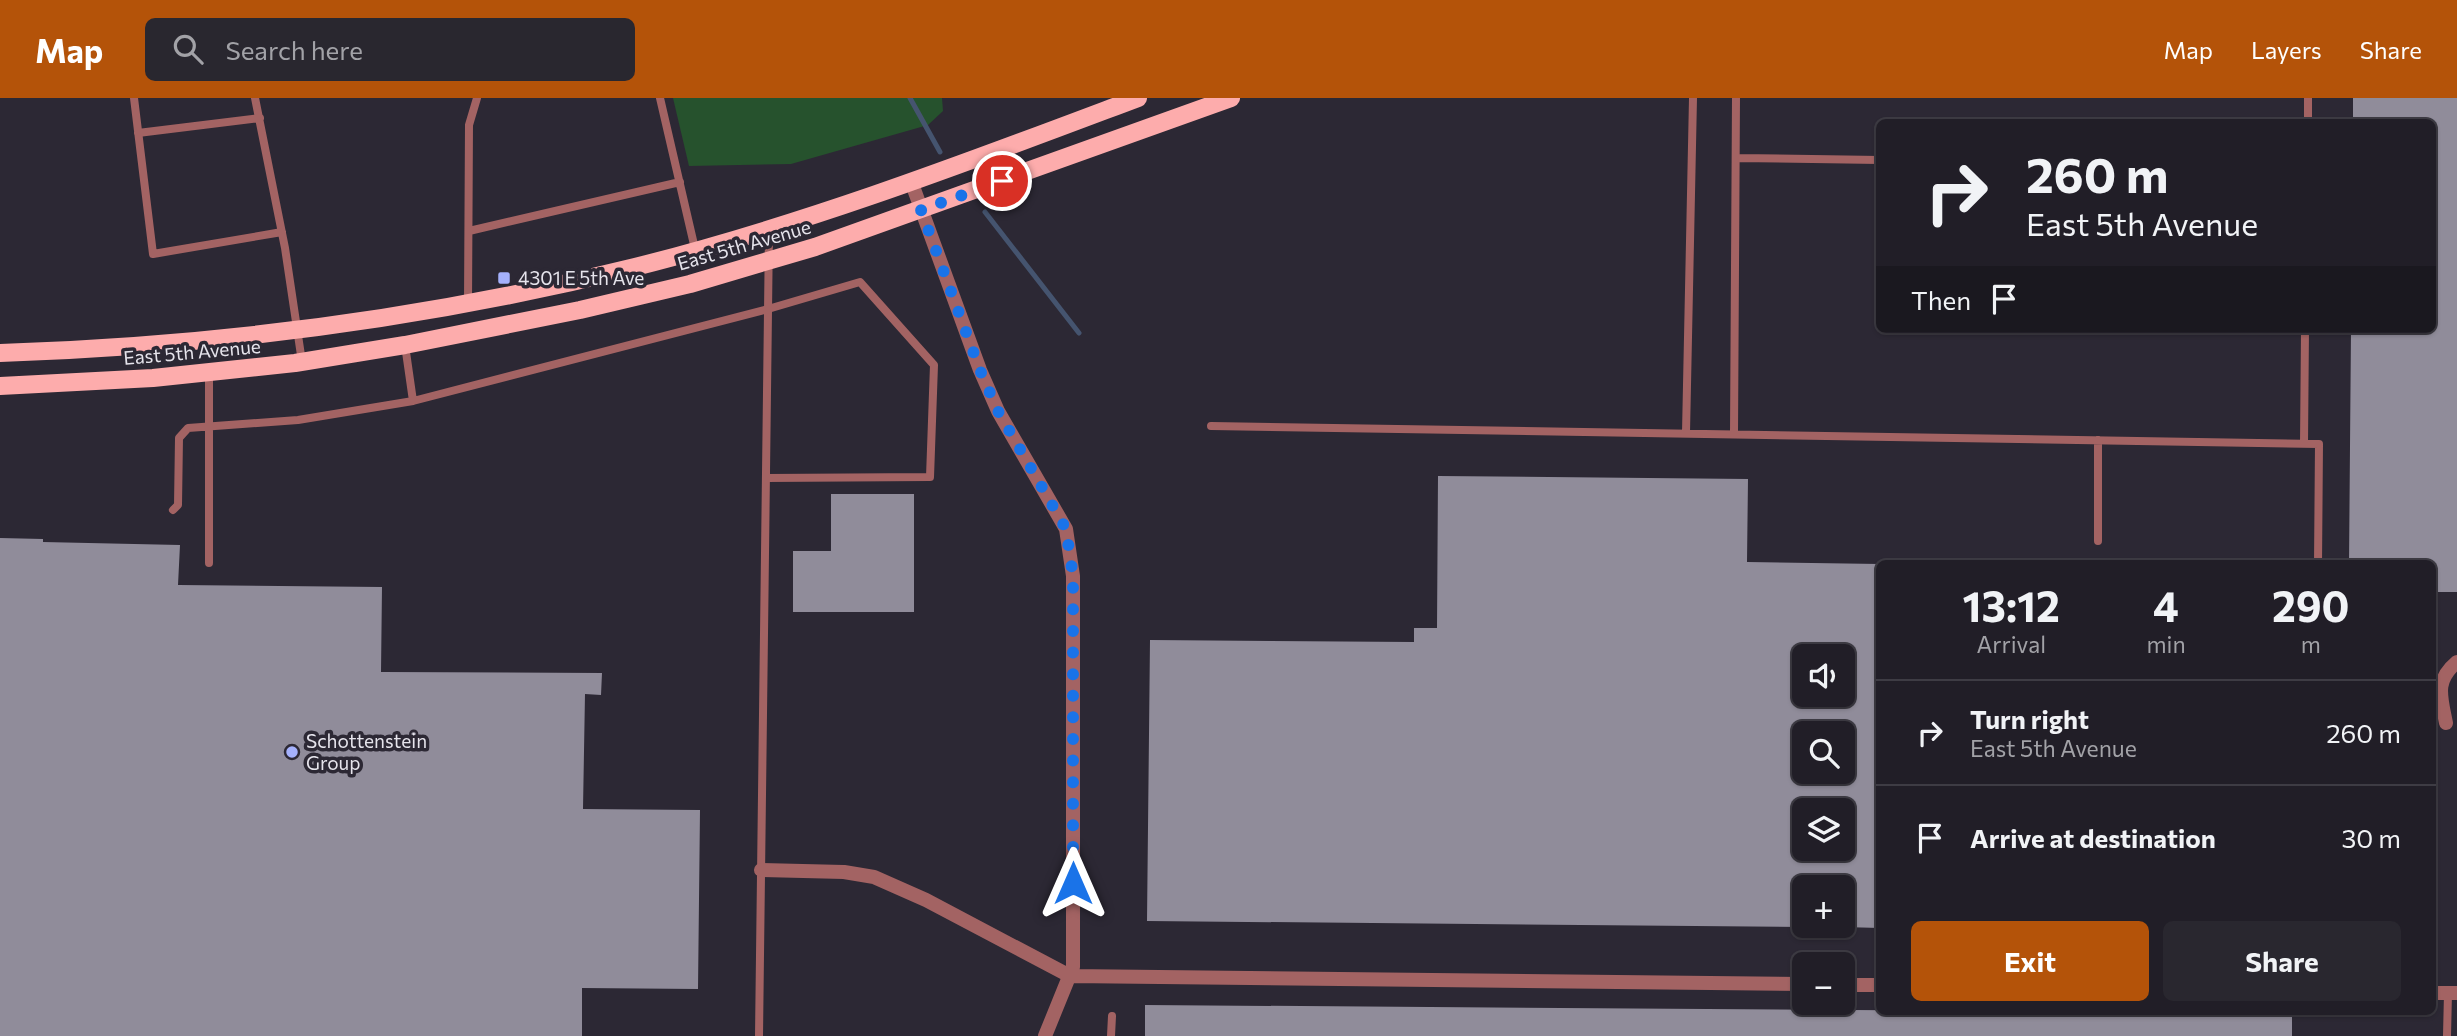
<!DOCTYPE html>
<html lang="en">
<head>
<meta charset="utf-8">
<style>
  body { margin:0; font-family:Commissioner,sans-serif; background:#29272f; color:#f1f3f6; height:100vh; display:flex; flex-direction:column; font-size:26px; white-space:nowrap }
  * { box-sizing:border-box; margin:0 }
  p { font-size:23px; color:#a2a2a7 }
  .icon { flex:none; width:38px; height:38px; fill:none; stroke:currentColor; stroke-width:2; stroke-linecap:round; stroke-linejoin:round }
  .map { position:relative; flex:1; overflow:hidden }
  .sheet { position:absolute; left:1876px; top:462px; width:560px; height:455px; display:flex; flex-direction:column; background:#211e27; border-radius:10px; box-shadow:0 2px 5px #0004,0 0 0 2px #3e3c44 }
  .sheet>* { flex:none }
  .hud { position:absolute; left:1876px; top:21px; width:560px; height:214px; border-radius:10px; box-shadow:0 2px 5px #0004,0 0 0 2px #3e3c44; background:#211e27; color:#f1f3f6; overflow:hidden }
  .fabs { position:absolute; left:1792px; top:546px; display:grid; gap:14px }
  .fabs a { display:grid; place-items:center; width:63px; height:63px; border-radius:10px; background:#211e27; box-shadow:0 2px 5px #0004,0 0 0 2px #3e3c44; font-size:35px }
  .pin { position:absolute; display:grid; place-items:center; width:60px; height:60px; color:#fff; margin:-30px; border:4px solid #fff; border-radius:50%; box-shadow:0 2px 7px #0007 }
  .me { position:absolute; width:77px; margin:-38px; rotate:0deg; stroke-linejoin:round; filter:drop-shadow(0 0 5px #0008) }
  .turn { display:flex; align-items:center; gap:24px; height:147px; padding:0 35px; font-size:32px }
  .turn .icon { width:91px; height:91px; stroke-width:2.5 }
  .turn b { display:block; font-size:49px; line-height:60px }
  .then { display:flex; align-items:center; height:66px; padding:0 35px; background:#0003; gap:14px; font-size:26px }
  .eta { display:flex; justify-content:space-evenly; align-items:center; height:119px; text-align:center }
  .eta b { font-size:42px; font-weight:700; line-height:49px }
  .action { display:flex; gap:14px; margin-top:auto; padding:14px 35px }
  .action a { flex:1; height:80px; border-radius:10px; background:#b45309; color:#fff; font-size:28px; font-weight:700; line-height:80px; text-align:center }
  .action a+a { background:#29272f; color:#f1f3f6 }
  ul { padding:0; list-style:none }
  li { display:flex; align-items:center; gap:21px; height:105px; padding:0 35px; border-top:2px solid #3e3c44 }
  li div { flex:1 }
  li b { display:block; font-size:26px }
  li em { font-style:normal }
  header { display:flex; align-items:center; gap:42px; box-sizing:border-box; height:98px; padding:0 35px; background:#b45309; color:#fff }
  header strong { font-size:33px }
  nav { display:flex; gap:38px; margin-inline-start:auto; font-size:24px }
  .search { width:490px; height:63px; background:#29272f; display:flex; align-items:center; gap:18px; box-sizing:border-box; padding:0 24px; border-radius:10px; color:#a2a2a7; font-size:26px }
  .map>svg:first-child { display:block }
  .green { fill:#26522d }
  .lines { fill:none; stroke-linecap:round; stroke-linejoin:round }
  .stream { stroke:#45546f; stroke-width:5 }
  .building { fill:#908c9a; fill-rule:evenodd }
  .service { stroke:#a36363; stroke-width:8 }
  .minor { stroke:#a36363; stroke-width:14 }
  .primary { stroke:#fdacac; stroke-width:18 }
  .route { stroke:#1a73e8; stroke-width:12; stroke-dasharray:0 21.6 }
  .poi-dot { fill:#a5b1fc; stroke:#2c2834; stroke-width:2.5 }
  .labels { text-anchor:middle; stroke-width:7; stroke-linejoin:round; paint-order:stroke }
  .street-label { font-size:19px; fill:#e6e4ec; stroke:#2c2834 }
  .poi-label { font-size:19px; fill:#e6e4ec; stroke:#2c2834; text-anchor:start }
</style>
</head>
<body>
<header>
<strong>Map</strong>
<div class="search"><svg class="icon" aria-label="search" viewBox="0 0 24 24"><circle cx="10" cy="10" r="6"/><path d="M15 15l6 6"/></svg>Search here</div>
<nav><a>Map</a><a>Layers</a><a>Share</a></nav>
</header>
<div class="map">
<svg width="2457" height="938" viewBox="0 0 2457 938">
  <rect width="100%" height="100%" fill="#2c2834"/>
  <!-- green -->
  <path class="green" d="M673,0h269l1,13 -15,14 -137,39 -102,2z"/>
  <g class="lines">
    <!-- stream -->
    <path class="stream" d="M910,0l30,54
      M985,114l94,121"/>
  </g>
  <!-- building -->
  <path class="building" d="M2353,0h104v494h-25v-28h-83l2,-235h81v-207h-79z
    M1438,378l310,3 -1,83 133,2v364l-37,-1v-40h-39v40l-657,-6 3,-281 264,2v-14h23zM1804,558h39v39h-39zM1804,635h39v39h-39zM1804,712h39v39h-39z
    M831,396h83v118h-121v-61h38z
    M0,440l43,1v3l137,3 -2,40 204,2 -1,85 221,1 -1,22 -16,-1 -2,115 117,1 -2,179 -116,-1v48h-582z
    M1145,907l1147,8v23h-1147z"/>
  <g class="lines">
    <!-- service -->
    <path class="service" d="M134,0l19,156 129,-22
      M255,0l30,150 17,114
      M660,0l35,151
      M2308,24v-24
      M138,35l122,-15
      M1736,60l144,2
      M469,133l211,-49
      M468,205l1,-178 8,-27
      M405,247l8,56
      M209,275v190
      M1211,328l1108,18 -1,120
      M1686,335l7,-335
      M1734,336l2,-336
      M2098,342v101
      M2304,345l1,-114
      M173,412l5,-5 1,-67 9,-10 110,-8 115,-19 355,-92 92,-27 74,83 -4,112 -164,1
      M759,938l10,-805
      M1111,938l1,-20
      M2447,938l1,-43"/>
    <!-- minor -->
    <path class="minor" d="M911,83l69,189 18,41 68,118 7,47v391l-28,69
      M2446,625c-5,-26 -12,-42 11,-61
      M761,772l83,2 30,5 52,23 144,76 734,8
      M1843,887h37
      M2432,895h25"/>
    <!-- primary -->
    <path class="primary" d="M0,255c214,-7 427,-34 635,-86 172,-43 338,-107 503,-169
      M0,288l153,-8 142,-15 110,-18 175,-35 110,-26 125,-37 416,-149"/>
  </g>
  <g class="lines">
    <!-- route -->
    <path class="route" d="M1002,83l-81,29 59,160 18,41 68,118 7,47v307"/>
  </g>
  <!-- markers -->
  <g class="poi-dot">
    <rect x="497" y="173" width="14" height="14" rx="3.5"/>
    <circle cx="292" cy="654" r="7"/>
  </g>
  <g class="labels">
    <!-- street labels -->
    <g class="street-label">
      <text transform="translate(744 147) rotate(-16)" y="7">East 5th Avenue</text>
      <text transform="translate(192 254) rotate(-5)" y="7">East 5th Avenue</text>
    </g>
    <!-- poi labels -->
    <g class="poi-label">
      <text x="518" y="187">4301 E 5th Ave</text>
      <text x="306" y="650">Schottenstein<tspan x="306" dy="22">Group</tspan></text>
    </g>
  </g>
</svg>
<div class="fabs">
<a><svg class="icon" aria-label="sound" viewBox="0 0 24 24"><path d="M4 9h4l5-4v14l-5-4H4zM17 9q2 3 0 6"/></svg></a>
<a><svg class="icon" aria-label="search" viewBox="0 0 24 24"><circle cx="10" cy="10" r="6"/><path d="M15 15l6 6"/></svg></a>
<a><svg class="icon" aria-label="layers" viewBox="0 0 24 24"><path d="M12 4l9 5-9 5-9-5zM3 14l9 5 9-5"/></svg></a>
<a>+</a>
<a>−</a>
</div>
<div class="pin" style="left:1002px;top:83px;background:#d93025"><svg class="icon" aria-label="arrive" viewBox="0 0 24 24"><path d="M6 21V4h12l-3 4 3 4H6"/></svg></div>
<svg class="me" style="left:1073px;top:785px" viewBox="-20 -20 40 40"><path d="M0-17L14 15 0 8-14 15z" fill="#1a73e8" stroke="#fff" stroke-width="4"/></svg>
<div class="hud">
<div class="turn"><svg class="icon" aria-label="right" viewBox="0 0 24 24"><path d="M7 20v-9h11M14 6l5 5-5 5"/></svg><div><b>260 m</b>East 5th Avenue</div></div>
<div class="then">Then<svg class="icon" aria-label="arrive" viewBox="0 0 24 24"><path d="M6 21V4h12l-3 4 3 4H6"/></svg></div>
</div>
<section class="sheet">
<div class="eta">
<div><b>13:12</b><p>Arrival</p></div>
<div><b>4</b><p>min</p></div>
<div><b>290</b><p>m</p></div>
</div>
<ul>
<li><svg class="icon" aria-label="right" viewBox="0 0 24 24"><path d="M7 20v-9h11M14 6l5 5-5 5"/></svg><div><b>Turn right</b><p>East 5th Avenue</p></div><em>260 m</em></li>
<li><svg class="icon" aria-label="arrive" viewBox="0 0 24 24"><path d="M6 21V4h12l-3 4 3 4H6"/></svg><div><b>Arrive at destination</b></div><em>30 m</em></li>
</ul>
<div class="action"><a>Exit</a><a>Share</a></div>
</section>
</div>
</body>
</html>
